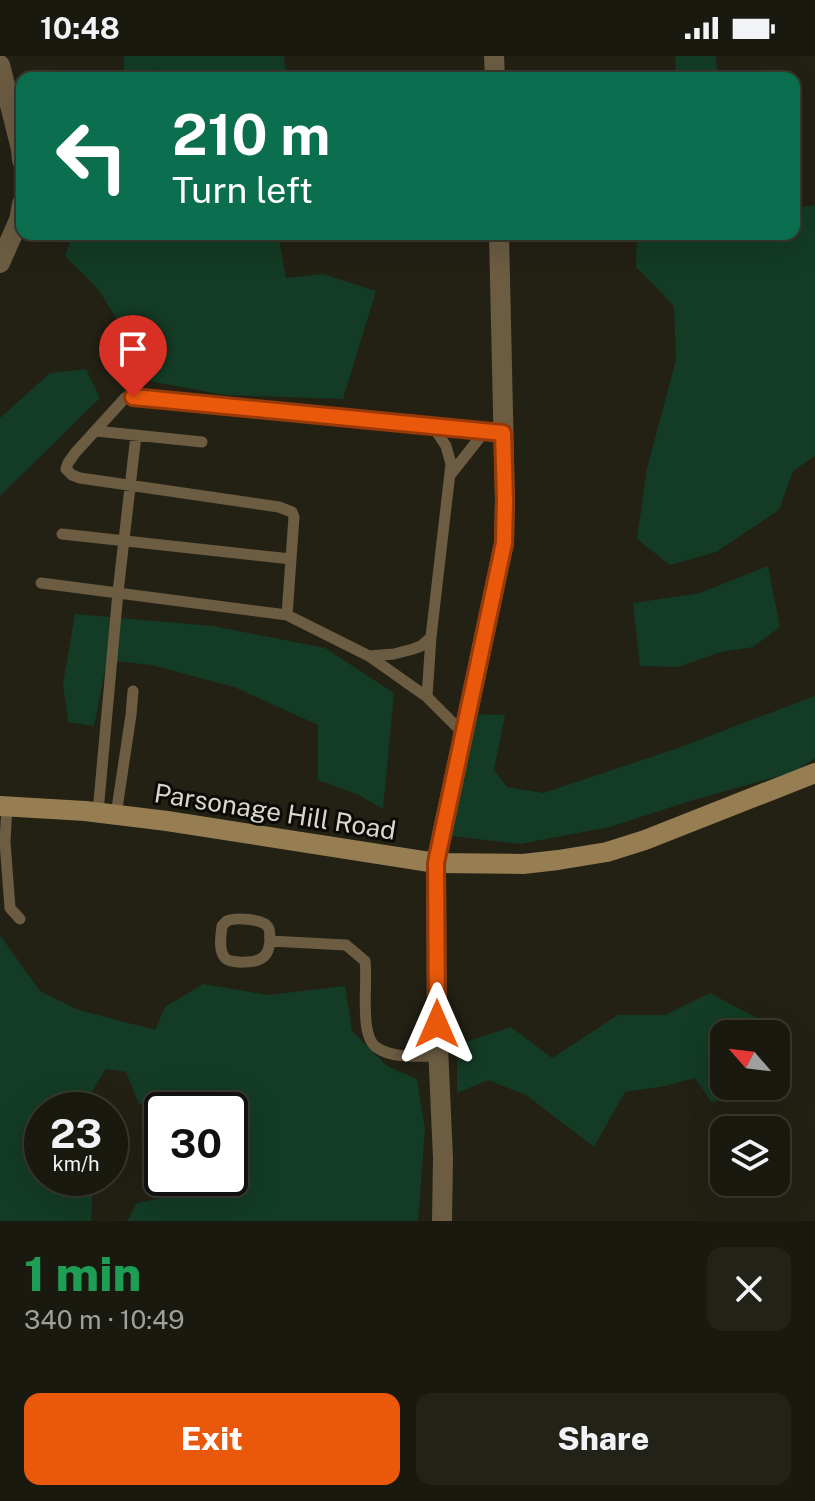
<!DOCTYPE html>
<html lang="en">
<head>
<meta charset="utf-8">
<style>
  body { margin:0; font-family:"Public Sans",sans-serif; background:#232218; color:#f1f3f6; height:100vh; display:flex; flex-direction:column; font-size:30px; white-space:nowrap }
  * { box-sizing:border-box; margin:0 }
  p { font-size:26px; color:#9fa09e }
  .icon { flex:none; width:44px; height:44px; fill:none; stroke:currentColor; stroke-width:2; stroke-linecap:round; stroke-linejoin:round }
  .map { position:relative; height:1165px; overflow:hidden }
  .side { display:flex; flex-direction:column; background:#1a190f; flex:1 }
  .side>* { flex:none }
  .hud { position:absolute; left:16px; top:16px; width:784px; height:168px; border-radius:16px; box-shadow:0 8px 32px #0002,0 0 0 2px #38382f; background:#0b6e4f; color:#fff; overflow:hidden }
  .needle { width:52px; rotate:298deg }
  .buttons { position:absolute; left:710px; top:964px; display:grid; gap:16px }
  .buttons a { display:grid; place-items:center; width:80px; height:80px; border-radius:16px; background:#1a190f; box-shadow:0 8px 32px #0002,0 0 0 2px #38382f; font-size:40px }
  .speed { position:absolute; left:24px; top:1036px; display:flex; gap:16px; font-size:40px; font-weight:700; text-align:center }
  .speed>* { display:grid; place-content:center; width:104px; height:104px; border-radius:50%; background:#1a190f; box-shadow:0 8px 32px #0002,0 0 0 2px #38382f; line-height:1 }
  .speed small { font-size:20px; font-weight:400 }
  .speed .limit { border:4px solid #111; border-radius:12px; background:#fff; color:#111 }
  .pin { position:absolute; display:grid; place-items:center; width:68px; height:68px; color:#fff; margin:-82px -34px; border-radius:50% 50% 50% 0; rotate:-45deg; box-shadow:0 0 8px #0007 }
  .pin .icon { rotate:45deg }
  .me { position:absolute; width:88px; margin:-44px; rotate:0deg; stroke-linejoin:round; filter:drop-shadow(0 0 6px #0008) }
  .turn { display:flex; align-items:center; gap:28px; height:168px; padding:0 24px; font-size:36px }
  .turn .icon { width:104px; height:104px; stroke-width:2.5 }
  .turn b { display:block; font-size:56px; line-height:68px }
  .round { display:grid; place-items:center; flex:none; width:84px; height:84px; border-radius:16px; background:#232218 }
  .summary { display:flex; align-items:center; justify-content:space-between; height:136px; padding:0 24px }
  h1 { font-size:48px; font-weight:800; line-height:60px; color:#1e9e55 }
  .button { display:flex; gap:16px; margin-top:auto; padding:16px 24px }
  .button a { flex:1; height:92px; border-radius:16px; background:#ea580c; color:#fff; font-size:32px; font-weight:800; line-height:92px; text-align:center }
  .button a+a { background:#232218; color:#f1f3f6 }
  .status { display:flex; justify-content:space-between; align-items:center; height:56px; padding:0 40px; background:#1a190f; direction:ltr }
  .status svg { height:22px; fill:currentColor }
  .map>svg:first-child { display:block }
  .green { fill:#133b25 }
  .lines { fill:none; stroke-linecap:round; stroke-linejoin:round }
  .lane { stroke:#6b5c42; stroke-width:11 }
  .street { stroke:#6b5c42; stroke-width:20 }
  .secondary { stroke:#967e52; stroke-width:20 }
  .route-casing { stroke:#983908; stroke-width:20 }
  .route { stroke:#ea580c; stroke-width:14 }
  .labels { text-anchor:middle; stroke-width:6; stroke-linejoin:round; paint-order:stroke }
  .street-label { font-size:26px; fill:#d9d8cf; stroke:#0b0a06 }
</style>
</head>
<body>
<div class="status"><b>10:48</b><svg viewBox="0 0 49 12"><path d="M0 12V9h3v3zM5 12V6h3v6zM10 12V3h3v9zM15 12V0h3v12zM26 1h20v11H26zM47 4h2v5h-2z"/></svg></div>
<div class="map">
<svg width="815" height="1165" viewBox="0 0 815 1165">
  <rect width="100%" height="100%" fill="#232114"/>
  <!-- green -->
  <path class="green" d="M124,0h160l2,22h-117l-12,-9 -33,9z
    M675,0h41l1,14 4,8h-45z
    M794,146l10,5 11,-2v251l-22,15 -14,39 -63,42 -46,13 -33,-26 10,-71 29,-108 -2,-54 -38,-39 1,-33h157z
    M73,178h205l8,44 37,-4 53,17 -33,108 -119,-4 -85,-16 -22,-59 -19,-31 -33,-33z
    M86,313l14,29 -100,98v-78l50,-45z
    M768,510l12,61 -27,20 -32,5 -43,15 -38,-1 -7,-63 67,-10z
    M75,558l138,12 112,22 69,45 -11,116 -26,-15 -39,-14v-55l-84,-38 -83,-22 -44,-5 -13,66 -26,-4 -5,-38z
    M815,640v62l-21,14 -101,28 -83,27 -90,17 -69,-8 22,-122 32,1 -11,55 13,17 36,6 132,-44z
    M0,879l40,56 39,19 76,20 10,-23 38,-23 65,11 77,-9 7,45 35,35 30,13 8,51 -7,91h-291l10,-18 39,-8 16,-17h38v-68h-54l-13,-12 -24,6 -13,-32 -20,-3 -22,35 2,6h-44v68h51l-2,43h-91z
    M710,937l71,38 -6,3h-51v52h17l-1,2 -28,15 -17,-25 -30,8 -40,6 -31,55 -68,-52 -38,-15 -31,13v-48l54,-18 41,31 66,-43h47z"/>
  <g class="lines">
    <!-- lane -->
    <path class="lane" d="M96,375l106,11
      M451,418l34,-43
      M62,478l229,25
      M41,527l246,32 7,-98 -2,-5 -13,-5 -199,-29 -8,-3 -6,-6 2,-6 7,-10 50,-55 8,-1 370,36
      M287,559l82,41 25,-2 19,-5 8,-3 10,-9 20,-173 -5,-18 -14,-21
      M369,600l58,41 4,-60
      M427,641l36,36
      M7,750l-2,36 5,66 10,11
      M98,756l20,-220 18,-157
      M116,759l15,-100 2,-24
      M270,885c-1,-4 1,-10 -2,-14 -4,-8 -33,-10 -41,-6 -2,1 -3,3 -5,5 -1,9 -4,24 3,32 5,6 30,5 37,0 6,-4 7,-10 8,-17l76,4 19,16c3,21 -6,74 11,86 16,12 43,9 62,9"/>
    <!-- street -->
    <path class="street" d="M494,0l1,22
      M0,9l21,84 1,11
      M0,207l19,-43 3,-16
      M442,1165l1,-63 -6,-134 -1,-161 68,-320 1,-43 -6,-266"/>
    <!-- secondary -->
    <path class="secondary" d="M0,750l85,5 82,10 269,42 87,1 35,-4 49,-8 38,-12 170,-67"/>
  </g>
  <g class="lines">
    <!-- route casing -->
    <g class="route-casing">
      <path id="route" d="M133,341l370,36 2,67 -1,43 -68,320 1,161"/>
    </g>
    <!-- route -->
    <use href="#route" class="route"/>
  </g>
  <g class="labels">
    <!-- street labels -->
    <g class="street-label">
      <text transform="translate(275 756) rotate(9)" y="9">Parsonage Hill Road</text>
    </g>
  </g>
</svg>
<div class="buttons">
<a><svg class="needle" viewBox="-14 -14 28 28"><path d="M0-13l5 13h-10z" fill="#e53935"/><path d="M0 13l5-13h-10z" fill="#9fa09e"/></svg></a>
<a><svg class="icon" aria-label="layers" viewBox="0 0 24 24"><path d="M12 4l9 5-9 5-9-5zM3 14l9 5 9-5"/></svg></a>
</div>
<div class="speed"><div>23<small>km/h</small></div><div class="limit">30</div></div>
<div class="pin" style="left:133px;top:341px;background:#d93025"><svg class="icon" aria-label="arrive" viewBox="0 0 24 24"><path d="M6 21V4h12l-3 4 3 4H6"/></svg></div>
<svg class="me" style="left:437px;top:968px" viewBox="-20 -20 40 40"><path d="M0-17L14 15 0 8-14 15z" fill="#ea580c" stroke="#fff" stroke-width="4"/></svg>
<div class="hud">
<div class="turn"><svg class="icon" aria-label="left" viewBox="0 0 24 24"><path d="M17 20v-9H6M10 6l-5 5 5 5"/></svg><div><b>210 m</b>Turn left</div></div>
</div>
</div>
<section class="side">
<div class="summary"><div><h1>1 min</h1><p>340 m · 10:49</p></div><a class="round"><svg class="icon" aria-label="close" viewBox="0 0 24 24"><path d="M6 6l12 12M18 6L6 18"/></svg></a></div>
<div class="button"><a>Exit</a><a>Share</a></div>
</section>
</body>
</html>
